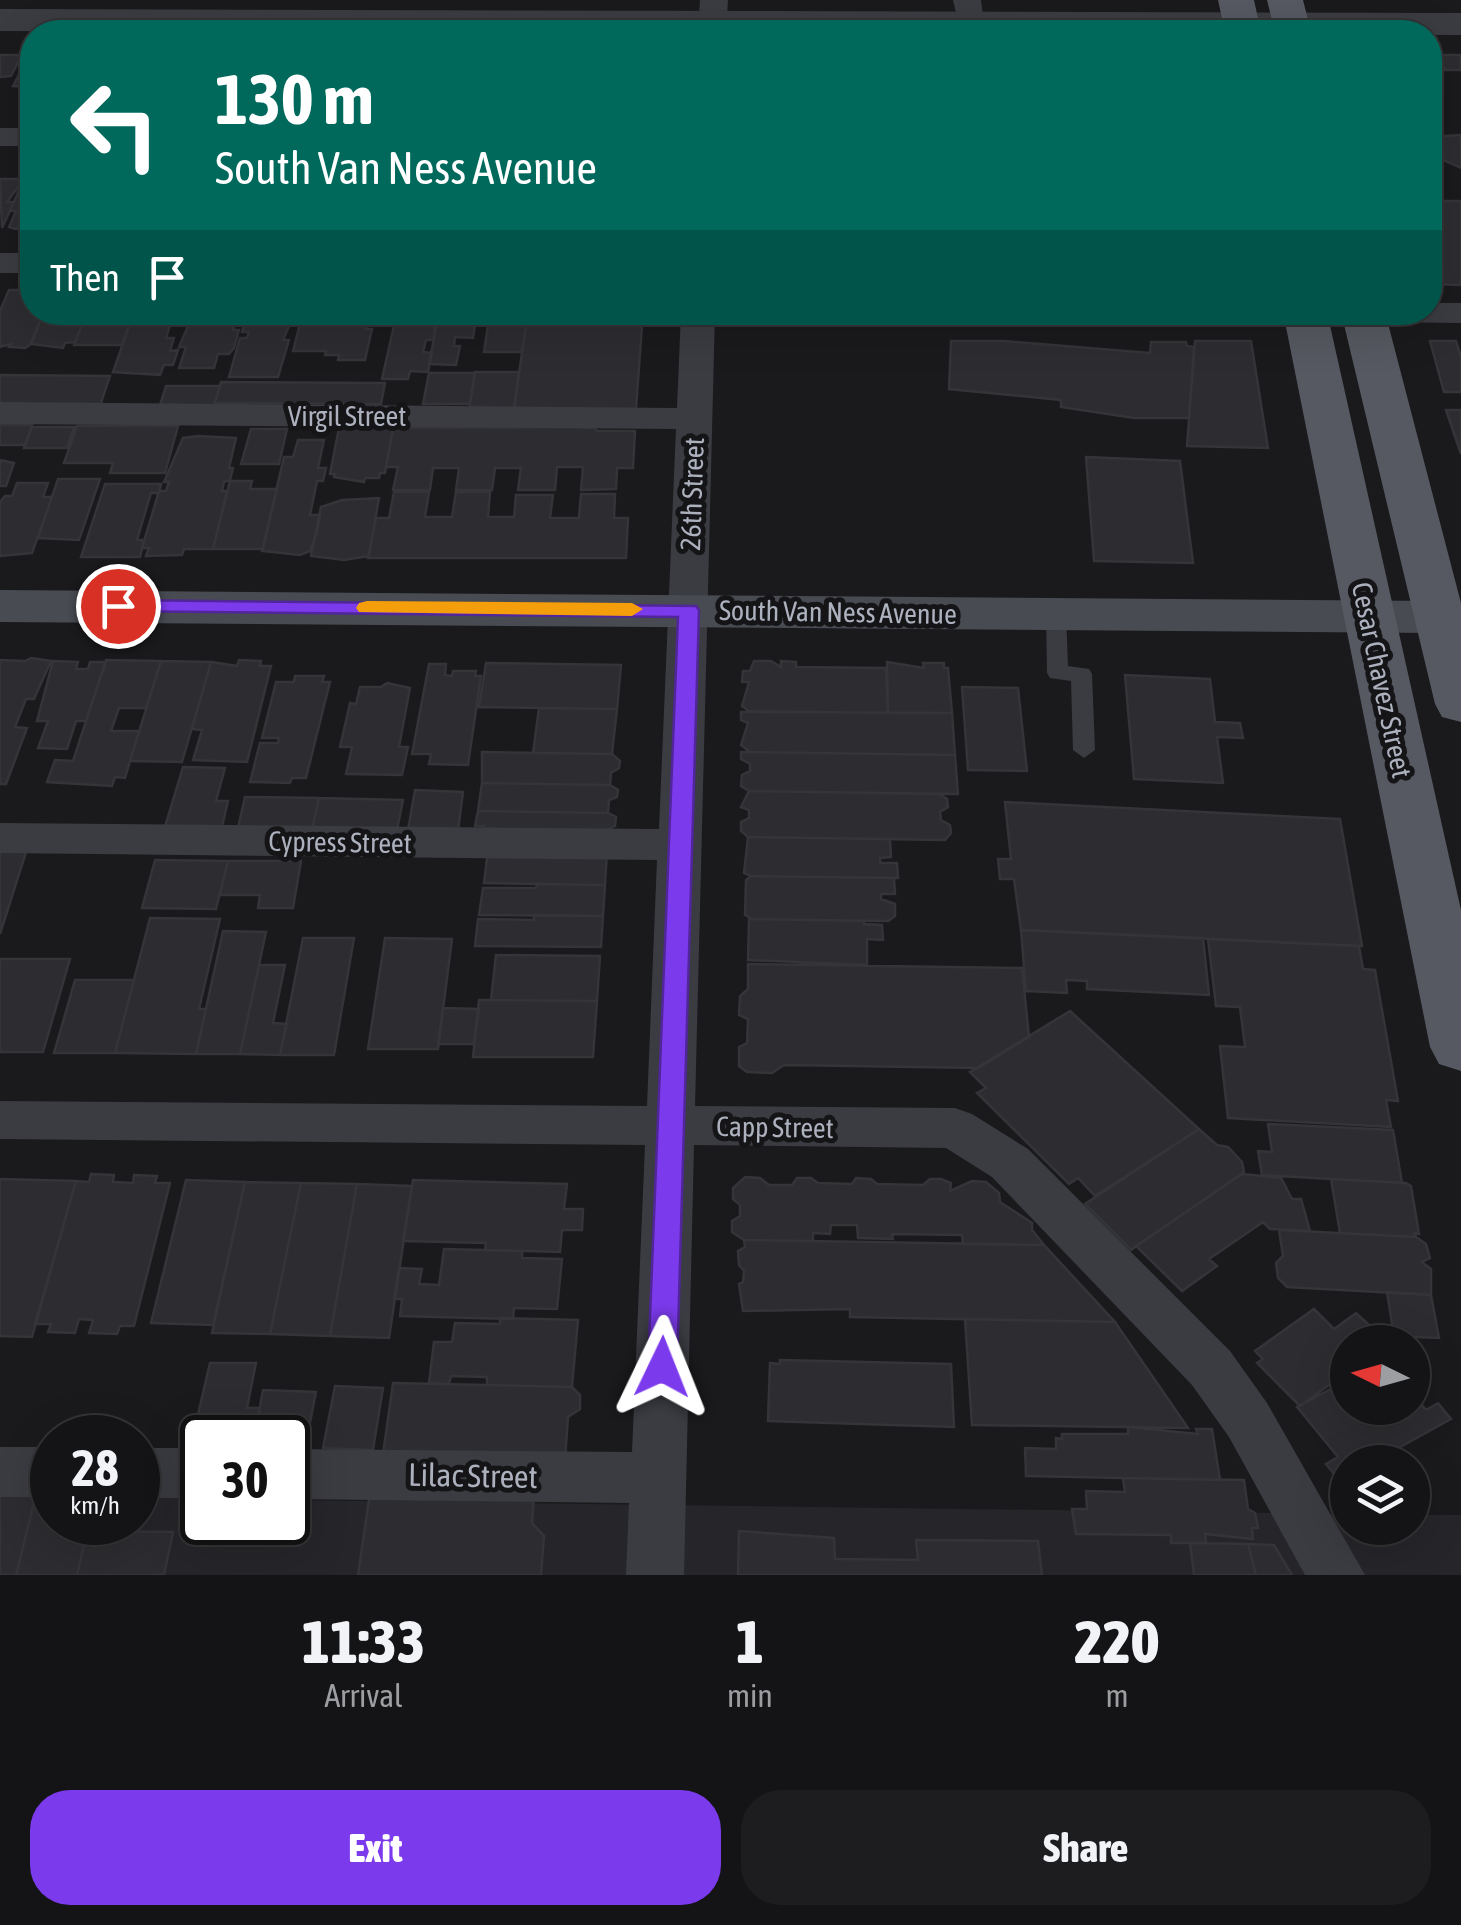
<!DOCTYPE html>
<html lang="en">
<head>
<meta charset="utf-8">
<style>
  body { margin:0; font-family:"Asap Condensed",sans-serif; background:#1d1d1f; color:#f1f3f6; height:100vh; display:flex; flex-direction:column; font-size:38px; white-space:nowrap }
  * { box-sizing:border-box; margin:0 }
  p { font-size:32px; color:#9d9ea1 }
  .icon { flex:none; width:55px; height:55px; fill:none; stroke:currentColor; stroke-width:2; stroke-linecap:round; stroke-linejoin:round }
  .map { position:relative; height:1575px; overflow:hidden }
  .panel { display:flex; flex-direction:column; background:#141416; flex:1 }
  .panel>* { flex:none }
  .guide { position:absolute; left:20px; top:20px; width:1422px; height:305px; border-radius:40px; box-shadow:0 10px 40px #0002,0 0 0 2px #333335; background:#00695c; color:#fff; overflow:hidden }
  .needle { width:65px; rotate:275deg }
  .buttons { position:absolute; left:1330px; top:1325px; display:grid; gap:20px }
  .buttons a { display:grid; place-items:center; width:100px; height:100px; border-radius:50%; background:#141416; box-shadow:0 10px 40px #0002,0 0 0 2px #333335; font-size:50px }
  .speed { position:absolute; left:30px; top:1415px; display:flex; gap:20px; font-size:50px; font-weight:700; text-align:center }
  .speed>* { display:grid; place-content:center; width:130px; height:130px; border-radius:50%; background:#141416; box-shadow:0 10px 40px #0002,0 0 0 2px #333335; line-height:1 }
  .speed small { font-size:25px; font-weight:400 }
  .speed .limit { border:5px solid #111; border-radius:15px; background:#fff; color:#111 }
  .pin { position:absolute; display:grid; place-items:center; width:85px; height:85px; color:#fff; margin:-42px; border:5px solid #fff; border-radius:50%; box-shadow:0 2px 10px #0007 }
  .me { position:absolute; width:110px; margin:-55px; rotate:2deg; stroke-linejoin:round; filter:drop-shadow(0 0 8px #0008) }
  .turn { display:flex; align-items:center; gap:35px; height:210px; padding:0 30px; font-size:45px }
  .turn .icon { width:130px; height:130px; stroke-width:2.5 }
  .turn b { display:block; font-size:70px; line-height:85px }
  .then { display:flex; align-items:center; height:95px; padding:0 30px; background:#0003; gap:20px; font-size:38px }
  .eta { display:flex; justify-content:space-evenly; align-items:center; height:170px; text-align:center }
  .eta b { font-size:60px; font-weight:800; line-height:70px }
  .button { display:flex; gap:20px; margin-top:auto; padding:20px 30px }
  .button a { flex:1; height:115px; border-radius:40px; background:#7c3aed; color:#fff; font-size:40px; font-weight:800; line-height:115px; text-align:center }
  .button a+a { background:#1d1d1f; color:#f1f3f6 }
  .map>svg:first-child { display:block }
  .built { fill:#26262a }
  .building { fill:#2d2d31; stroke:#343439; stroke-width:2.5 }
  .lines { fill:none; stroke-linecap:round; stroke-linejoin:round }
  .service { fill:#3b3c42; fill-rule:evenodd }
  .minor { fill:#3b3c42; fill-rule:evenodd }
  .tertiary { fill:#3b3c42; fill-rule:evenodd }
  .secondary { fill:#484b52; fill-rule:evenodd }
  .primary { fill:#565961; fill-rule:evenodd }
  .route { fill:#7c3aed; stroke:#51269a; stroke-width:2.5 }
  .slow { fill:#f59e0b }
  .labels { text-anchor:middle; stroke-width:10; stroke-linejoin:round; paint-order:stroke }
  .street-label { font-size:28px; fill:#acb1bd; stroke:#151518 }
  .near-street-label { font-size:32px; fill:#acb1bd; stroke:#151518 }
</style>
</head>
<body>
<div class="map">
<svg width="1461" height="1575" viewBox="0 0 1461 1575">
  <rect width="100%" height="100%" fill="#1a1a1d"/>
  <!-- built -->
  <path class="built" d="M0,1495l52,1v26h86v-25l64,1v24h86v-22l1059,14 1,14h64l1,-13h48v60h-1461z"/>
  <!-- building -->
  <path class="building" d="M0,55h22l-11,21 -11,1z
    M29,55l3,1v31l-19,-1z
    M1438,55h23v15h-16z
    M1461,135v33l-31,-14 1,-17z
    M0,179h24l-17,23h7l-12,26z
    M23,181l9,1v45l-17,2 -6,-2 7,-16h-6z
    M1430,201h31v84l-31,-1z
    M9,290h23v22h12l-14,33 -5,3 -16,-1 2,-3 -11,3v-36z
    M44,312h43l-12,30 -10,1 -2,5 -32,-4z
    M87,312h47l-12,33h-48z
    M134,312h40l-8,26h8l-4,13 8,-1 -5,15h-9l-4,10 -47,-3z
    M194,312h44l-5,18h6l-5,18 -5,6h-11l-4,14h-35l7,-21h-7z
    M248,312h47l-12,28h6l-11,37h-49l11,-39h7l2,-6h-7z
    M303,312h67l-4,17h6l-7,31h-27l1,-5h-14l1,-4h-33z
    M397,312h37v28h-8l-3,12 9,1 -4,19 -18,-1 -2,8h-26z
    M439,312h38l-4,26 -18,-1 -1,9h6l-4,19 -27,-1z
    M490,312h38l-6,40h-38z
    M528,312h115l-7,97 -122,-1z
    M951,341h53l146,12 1,-11h35l1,4 7,1 -5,71h-55l-73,-11v-7l-112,-11z
    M1195,341h56l17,107 -81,-2z
    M1430,341h26l5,16v35h-17z
    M475,372h44l-5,38h-45z
    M429,373h46l-5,31h-47z
    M0,375l110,1 -10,30 -100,-1z
    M221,382l164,1 -4,21 -166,-1z
    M166,386h54l-6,20 -54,-1z
    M1446,410h15v44z
    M364,424l29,4 -8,45h-5l-1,5h-14l-1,4 -30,-5 1,-3h-5l9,-46z
    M0,425h32l-7,20h-25z
    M77,426h101l-13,47h-55l3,-10h-49z
    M32,427h42l-7,21h-43z
    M594,427l3,4h38l-2,37h-16l-1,21 -35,1 2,-23h-26l-2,23h-37l3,-22h-26l-3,22h-36l3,-22h-26l-3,22h-37l5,-23h-12l7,-39z
    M251,429h36l-8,35h-38z
    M198,436l38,2 -7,30h4l-3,12 -6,2 -2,9h5l-14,58h-29l-2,6 -36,1 3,-8h-7l17,-57h7l3,-9h-5l19,-44z
    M298,440h26l-6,28h8l-3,13h-6l-7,34h10l-3,17 -7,19 -10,4 -38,-4 22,-94h9z
    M1086,457l94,4 13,102 -99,-2z
    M0,460l14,3 -8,23h-6z
    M58,479h42l-21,61 -41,-2z
    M230,481h22l-2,8h27l-14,60h-50z
    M17,483h31l-5,14h9l-20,56 -32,3v-54l5,-6h7z
    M105,484h56l-2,9h-8l-14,47h7l-4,17h-59z
    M394,492h35l-4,25h27l4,-25h34l-2,25h26l2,-22h37l-3,23h29l2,-24h34l-1,24h14l-2,40h-258l8,-40h13z
    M379,498l-10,58 -25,4 -33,-4 10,-49 21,-7z
    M31,658l20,3 -17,38h-8l-11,28 12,1 -21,56h-6v-124l25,1z
    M106,660l55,1 -15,47h-27l-8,23h28l-14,47 -10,-1 -3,9 -65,-4 8,-22 18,1z
    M239,660l22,1 -1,5h11l-24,96 -54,-2 9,-30 -10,-1 19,-67 26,4z
    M53,661l25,1 -2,7h12l2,-7h16l-20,59h-10l-9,28 -29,-1 10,-27h-11z
    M161,661l50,1 -29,100 -52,-1z
    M754,661h17l10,6v-6l15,1v5l90,1 2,45 -139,-2 -7,-5 7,-24h-7l1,-11h7z
    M887,662l37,6 -1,-5h21v5h4l4,45h-64z
    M486,663l135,2 -4,44 -138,-2z
    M429,664h17l-1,11 7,1 1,-5h23l-1,5h6l-13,89 -39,-1 2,-10h-19z
    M1125,675l85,4 5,43 25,1 3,15 -26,-1 6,46 -89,-4z
    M295,676h29l-2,6h8l-24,96h-14l-2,5 -40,-1 10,-39h18l1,-5h-17l14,-56h18z
    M387,683l23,5 -11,59h9l-6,28 -56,-1 6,-27h-12l10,-44 6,1 4,-17h21z
    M962,687l56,1 9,83 -59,-1z
    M539,708l78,1 -5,45 -79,-1z
    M741,712l211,1 3,42 -205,-3 -9,-7 7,-22 -7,-3z
    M482,752l130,2 8,7 -1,7 -8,5 -1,12 -128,-2z
    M741,752l214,3 3,39 -209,-3 -8,-5 1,-11 8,-4v-7l-9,-5z
    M183,767l42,1 -9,33h12l-7,30 -57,-1z
    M482,783l128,2 8,5 -1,7 -8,3 -1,13 -130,-2z
    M415,790l48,2 -5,39 -50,-1z
    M749,791l190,3 8,5 1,8 -8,5 1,8 9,5 1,8 -6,7 -197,-3 -7,-6v-9l8,-4v-8l-8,-3z
    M245,797l74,1 -8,36 -74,-2z
    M319,798l84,2 -7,35 -85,-1z
    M1005,802l335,17 22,127 -341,-16 -7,-51h-14l-2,-20h13z
    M478,811l130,2 8,4 -1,9 -8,4 -125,10 2,-14h-9z
    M748,837l142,2 1,18 -11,1v5h17l1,15 -147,-2 -7,-3z
    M0,845l28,1 -28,88z
    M488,850l119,1 -2,34 -121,-2z
    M155,860l73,1 -12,48 -74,-1z
    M228,861h73l-8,47h-35l2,-13h-40z
    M751,876l143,2 1,16h-14v5l14,5v12l-7,5 -135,-2 -8,-4 1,-35z
    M537,884l68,1 -2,31 -124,-1 4,-27h53z
    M534,915l69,1 -2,31 -126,-1 3,-27 56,1z
    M150,918l70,1 -21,90h7l-10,45 -81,-1z
    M749,919l115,2v3l18,1 1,15 -16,-1v26l-119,-5z
    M1021,930l182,8 6,57 -122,-6v-8l-21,-1 1,13 -41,-2z
    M223,931l43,1 -26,122h-44z
    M303,938h51l-20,117h-54z
    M385,938l67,1 -14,110h-70z
    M1208,939l151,7 4,23 12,1 23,131 -12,-1 5,27 -163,-9 -8,-72 25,1 -5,-40 -24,-1z
    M496,955l104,1 -3,45 -106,-1z
    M0,959h70l-27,93h-43z
    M748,964l274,4 7,69 -51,31 -194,-3 -12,8 -25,-1 -8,-6v-19l8,-4 1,-24 -9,-4 1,-19 8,-7z
    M259,965h26l-12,58 14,1 -7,31 -40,-1z
    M75,980h59l-19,73h-61z
    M479,1000l118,1 -4,56h-120z
    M443,1008l36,1 -5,35h-36z
    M1070,1011l129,118 -104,67 -17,-18 -9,6 -92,-91 9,-5 -16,-16z
    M1268,1124l125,6 9,53 -140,-8 -4,-24 14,1z
    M1199,1129l18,16 11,2 14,15 2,10 -113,78 -46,-46z
    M91,1174l23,1 -1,7 20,1 1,-8 23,1 -2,7h15l-36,143h-14l-3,8 -28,-1 4,-13 -14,-1 -4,14 -27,-1 3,-8h-16l41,-143 13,1z
    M1242,1174l39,4 11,21h9l9,32 -40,-2 -7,-7 -54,37 8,7 -35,25 -46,-45z
    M745,1177l15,1 9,7h23l5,-7h14l7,5 34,1 4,-6 15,1 6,5 46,1 7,-6h11l10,4 -1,8 22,-10 14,1 13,11 1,9 32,21v7l12,15 -81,-1 -1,-9 -70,-1 1,5 -35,-1 -1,-13h-26l-1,9 -17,-1v8l-69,-1 -12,-8v-11l8,-5v-11l-7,-6v-11z
    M0,1179l76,2 -44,156 -32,-1z
    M1331,1179l75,4 5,3 8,48 -5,-1 2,4 -76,-4z
    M186,1180l59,2 -32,143 -62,-2z
    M413,1180l154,4 -3,25h19l-1,21h-20l-2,22 -75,-2 1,-7 -83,-2z
    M245,1182l56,1 -31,151 -58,-1z
    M301,1183l56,1 -27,152 -60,-2z
    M357,1184l55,2 -23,152 -59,-2z
    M1279,1230l137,7 10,7 4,14 -8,4 9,7v26l-144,-8 -9,-9 -2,-15 7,-7z
    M744,1240l300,5 71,77 -265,-5v-8l-107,2 -4,-27 4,-2 1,-11 -5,-6 -1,-14 7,-4z
    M444,1249l78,2v7l40,1 -5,50 -43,-1 -1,11 -113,-3 2,-17h-8l5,-31 23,1 -3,15 20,1z
    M1387,1292l44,3 8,43 -45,-2z
    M1314,1309l20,20 22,-16 32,29h-40v29l-48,35 -43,-43 6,-4 -8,-8z
    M500,1318l78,2 -6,67 -85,-2v-8l-36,-1 -2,8 -20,-1 5,-41h18l3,-19 45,1z
    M965,1319l150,3 73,106 -216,-3z
    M780,1360l171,4 3,63 -186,-6 2,-58 10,1z
    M210,1363h46l-9,45h13l-6,30h-52v16l-13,-1z
    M1348,1380v28h64v-15l14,17 12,-7 13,16 -78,43h-25v15l-8,4 -14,-17 12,-7 -41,-50z
    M393,1383l179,4 8,8v14l-12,8 -3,43 -182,-6z
    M335,1386l48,2 -10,62 -50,-2z
    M263,1390l53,2 -11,56 -17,-1v-9h-34z
    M1128,1427l70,7 -2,-5h16l8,51 -194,-4 -1,-28 31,1v-11l6,1v-5h66z
    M1123,1478l121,2 4,29 7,4 3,15h-6l1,11 -48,-5 1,9h-35v-8l-95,-1 -4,-25h15l-1,-18 39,1z
    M0,1489l37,1 -21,85h-16z
    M370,1493l164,2 -2,28 12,13 -3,39h-183z
    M35,1499h17v23h37l-12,53h-61z
    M87,1531l86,1 -9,43h-87z
    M739,1531l95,7 1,21 83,1 -2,-20 122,1 4,34h-304z
    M1190,1543l58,1 8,31h-62z
    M1248,1544l26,1 18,30h-36z"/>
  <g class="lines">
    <!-- service -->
    <path class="service" d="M1056,606l10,7 2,53 21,3 3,5 3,76 -11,8 -11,-8 -2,-69 -21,-3 -3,-5 -1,-60z"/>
    <!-- minor -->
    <path class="minor" d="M700,0h28l-2,32h-28z
      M953,0h28l3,24 -4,6h-20z
      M0,128h32v18h-32z
      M0,253h32v20h-32z
      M1430,303h31v20l-84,-1 -12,-3 -4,-7h69z
      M681,312h34l-20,794 260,2 17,6 56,35 202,202 37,52 98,172h-60l-76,-138 -37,-52 -200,-208 -46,-29 -252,-3 -10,430h-58l3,-72 -341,-4v-50l344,3 13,-307 -645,-6v-38l647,5 10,-246 -657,-7v-30l659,6 17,-400 -676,-5v-22l677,6z
      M991,312h125l-4,7 -12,3h-93l-12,-3z
      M0,1447h52v50h-52z
      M138,1448h64v50h-64z"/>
    <!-- tertiary -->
    <path class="tertiary" d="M0,9l1461,4v22l-1461,-4z"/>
    <!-- secondary -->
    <path class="secondary" d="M0,590l1437,11 18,4 6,14 -6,10 -18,4 -1437,-11z"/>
    <!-- primary -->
    <path class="primary" d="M1218,0h36l7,32h-36z
      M1267,0h36l8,32h-36z
      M1283,312h44l134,598v161l-22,-7 -9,-17z
      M1341,312h44l76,291v119l-19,-5 -7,-13z"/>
  </g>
  <!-- route -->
  <path class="route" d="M118,600l578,6 3,4 -22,757 -5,9 -10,4 -10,-4 -4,-9 30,-750 -567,-6 -3,-5z"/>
  <!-- slow -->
  <path class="slow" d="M367,601l265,2 11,6 -11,7 -273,-4 -3,-4 3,-5z"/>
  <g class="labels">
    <!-- street labels -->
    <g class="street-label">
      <text x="347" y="426">Virgil Street</text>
      <text transform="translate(692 494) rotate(-88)" y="10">26th Street</text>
      <text transform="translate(838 612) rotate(1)" y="10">South Van Ness Avenue</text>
      <text transform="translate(1382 680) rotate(78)" y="10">Cesar Chavez Street</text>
      <text transform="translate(340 842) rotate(1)" y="10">Cypress Street</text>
      <text transform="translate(775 1127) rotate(1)" y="10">Capp Street</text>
    </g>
    <!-- near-street labels -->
    <g class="near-street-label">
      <text transform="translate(473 1476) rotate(1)" y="11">Lilac Street</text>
    </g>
  </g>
</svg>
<div class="buttons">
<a><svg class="needle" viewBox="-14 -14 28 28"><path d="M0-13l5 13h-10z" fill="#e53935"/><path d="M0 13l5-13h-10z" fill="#9d9ea1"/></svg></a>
<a><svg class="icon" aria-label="layers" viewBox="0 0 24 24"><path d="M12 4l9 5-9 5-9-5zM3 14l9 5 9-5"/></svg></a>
</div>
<div class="speed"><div>28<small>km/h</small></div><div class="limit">30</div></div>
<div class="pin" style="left:118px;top:606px;background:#d93025"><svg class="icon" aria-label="arrive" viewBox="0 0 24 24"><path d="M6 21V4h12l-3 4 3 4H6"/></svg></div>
<svg class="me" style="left:662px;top:1367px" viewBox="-20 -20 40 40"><path d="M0-17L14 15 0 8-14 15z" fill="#7c3aed" stroke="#fff" stroke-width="4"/></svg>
<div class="guide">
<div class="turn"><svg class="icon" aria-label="left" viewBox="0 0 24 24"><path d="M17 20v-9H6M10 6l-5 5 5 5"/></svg><div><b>130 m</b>South Van Ness Avenue</div></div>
<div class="then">Then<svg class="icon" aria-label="arrive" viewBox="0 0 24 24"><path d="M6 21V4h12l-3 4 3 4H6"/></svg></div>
</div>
</div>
<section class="panel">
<div class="eta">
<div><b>11:33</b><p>Arrival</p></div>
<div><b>1</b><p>min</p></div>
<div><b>220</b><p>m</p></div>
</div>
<div class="button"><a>Exit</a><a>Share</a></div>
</section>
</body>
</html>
